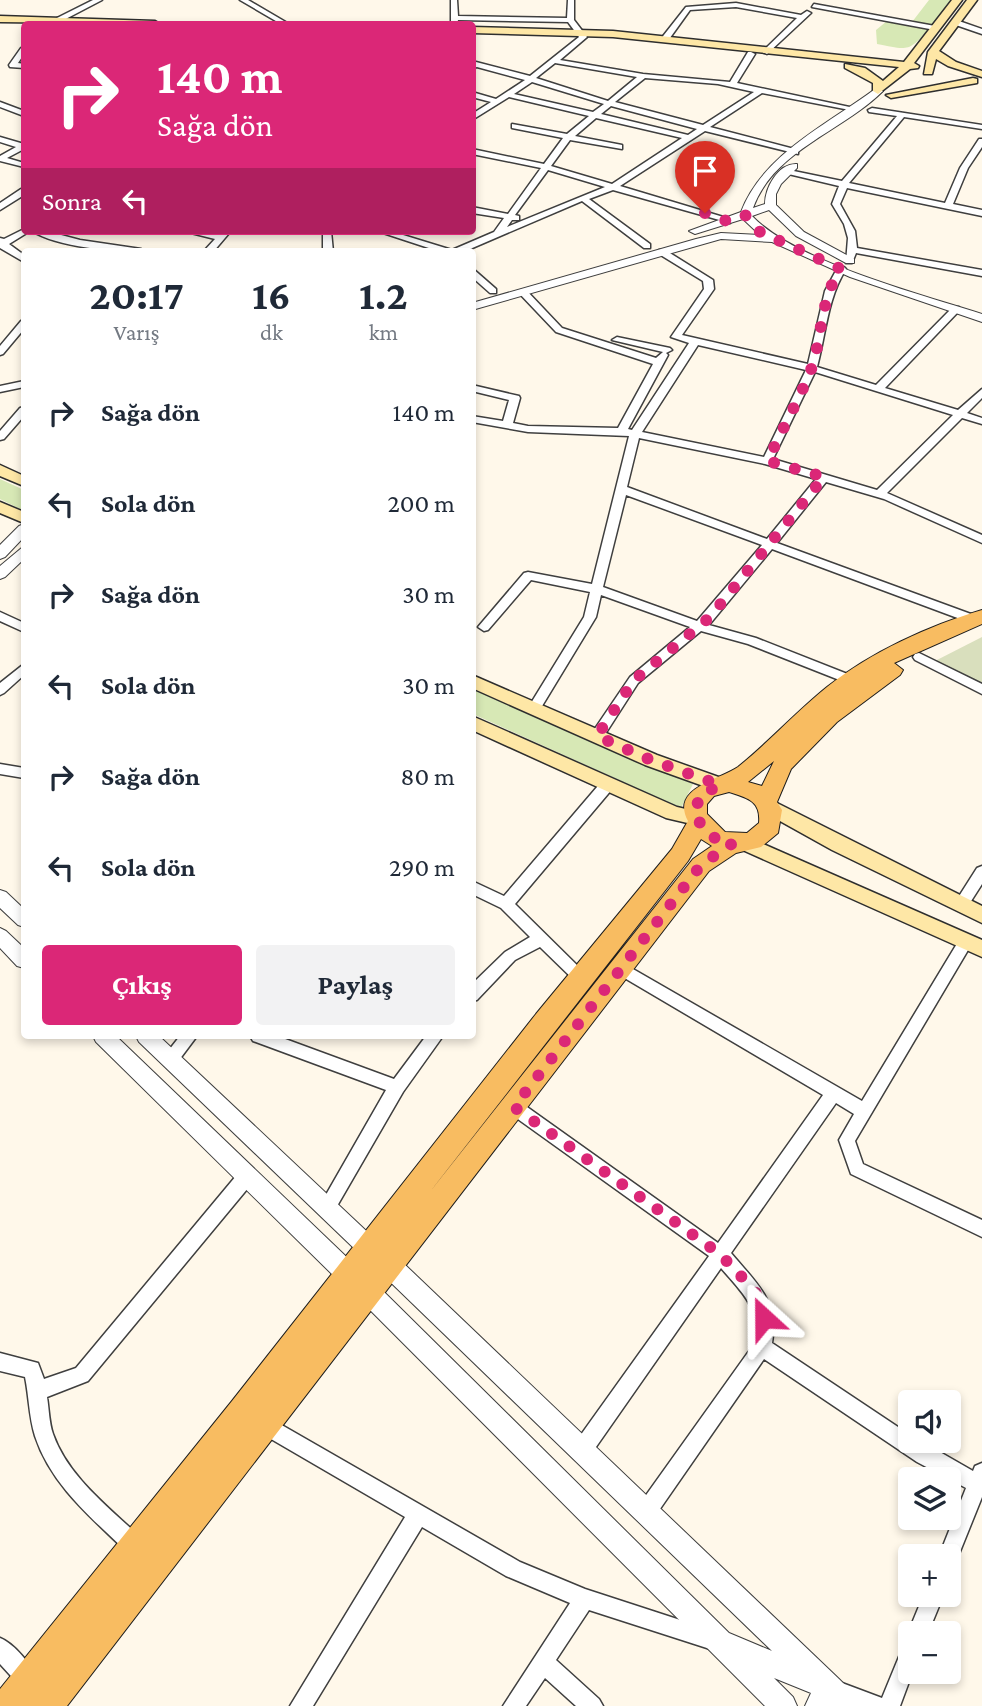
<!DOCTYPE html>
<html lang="tr">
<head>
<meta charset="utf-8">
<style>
  body { margin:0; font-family:"Crimson Pro",serif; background:#f2f2f3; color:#1f2937; height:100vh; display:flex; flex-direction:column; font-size:26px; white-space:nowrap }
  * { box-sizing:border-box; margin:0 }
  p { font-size:23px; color:#747a83 }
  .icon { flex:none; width:38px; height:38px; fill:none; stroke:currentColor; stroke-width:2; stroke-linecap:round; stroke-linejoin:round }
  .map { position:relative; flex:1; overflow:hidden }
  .sheet { position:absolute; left:21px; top:248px; width:455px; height:791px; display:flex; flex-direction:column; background:#fff; border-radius:7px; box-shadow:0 4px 10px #0003 }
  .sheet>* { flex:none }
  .top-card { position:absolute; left:21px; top:21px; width:455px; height:214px; border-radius:7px; box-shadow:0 4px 10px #0003; background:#db2777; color:#fff; overflow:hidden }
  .tools { position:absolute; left:898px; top:1390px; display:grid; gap:14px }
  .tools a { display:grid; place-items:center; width:63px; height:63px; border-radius:7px; background:#fff; box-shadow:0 4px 10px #0003; font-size:35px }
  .pin { position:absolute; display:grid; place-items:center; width:60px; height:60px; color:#fff; margin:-72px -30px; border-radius:50% 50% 50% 0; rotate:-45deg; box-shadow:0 0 7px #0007 }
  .pin .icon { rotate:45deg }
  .me { position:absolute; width:77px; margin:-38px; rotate:336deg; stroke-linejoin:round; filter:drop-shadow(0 0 5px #0008) }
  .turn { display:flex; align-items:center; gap:24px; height:147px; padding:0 21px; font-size:32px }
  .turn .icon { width:91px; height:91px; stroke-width:2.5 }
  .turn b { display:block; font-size:49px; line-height:60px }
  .then { display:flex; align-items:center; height:66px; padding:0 21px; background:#0003; gap:14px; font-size:26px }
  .eta { display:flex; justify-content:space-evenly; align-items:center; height:119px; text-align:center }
  .eta b { font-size:42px; font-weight:700; line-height:49px }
  .cta { display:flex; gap:14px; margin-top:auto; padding:14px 21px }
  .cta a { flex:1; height:80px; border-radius:7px; background:#db2777; color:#fff; font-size:28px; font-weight:700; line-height:80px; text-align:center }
  .cta a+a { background:#f2f2f3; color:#1f2937 }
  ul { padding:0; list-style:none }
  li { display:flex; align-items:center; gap:21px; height:91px; padding:0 21px }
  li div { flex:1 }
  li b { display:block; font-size:26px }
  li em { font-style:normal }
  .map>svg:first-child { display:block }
  .green { fill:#d7e8b5 }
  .cemetery { fill:#d9dfbd }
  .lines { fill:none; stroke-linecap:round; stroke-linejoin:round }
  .minor-casing { stroke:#3f3f3f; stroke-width:3 }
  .tertiary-casing { stroke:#3f3f3f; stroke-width:2 }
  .secondary-casing { stroke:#2e2e2e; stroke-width:3 }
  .primary-casing { stroke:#1d1d1d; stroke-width:2 }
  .minor { fill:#fff; fill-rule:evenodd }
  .tertiary { fill:#fff; fill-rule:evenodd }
  .secondary { fill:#fee7a6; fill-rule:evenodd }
  .primary { fill:#f8bc61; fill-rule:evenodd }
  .route { stroke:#db2777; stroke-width:12; stroke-dasharray:0 21.6 }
</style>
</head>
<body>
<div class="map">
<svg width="982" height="1706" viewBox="0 0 982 1706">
  <rect width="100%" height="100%" fill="#fff8ea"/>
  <!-- green -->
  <path class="green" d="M929,0h22l-20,26 -19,-4z
    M887,21l41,8c-19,25 -23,20 -51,15l-1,-14z
    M0,479l24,11v21l-24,-12z
    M473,689l220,95 -12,24 -208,-94z"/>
  <!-- cemetery -->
  <path class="cemetery" d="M982,637v50l-49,-25z"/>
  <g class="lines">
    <!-- minor casing -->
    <g class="minor-casing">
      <path id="minor" d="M93,0h9l-44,23 -7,-2z
        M240,0h8l41,24h-8z
        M451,0h6l1,16 109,2 1,-18h6v20l13,17 -27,23 83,14 87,8 18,-30h3l4,2 -18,29 122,26 -4,2 -93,-18 -52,34 88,23v4l-93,-23 -85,55 110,33v4l-117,-33 -24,9 61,45v4h-6l-62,-47 -119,51h-22l-64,-21h13l62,19 42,-18 10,-14 -32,-5v-6l36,7 33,-46 -69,-14v-5l72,15 19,-26 -51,-10v-4l55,10 22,-18 -80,-19 -37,23v-6l19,-12 -19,-5v-5l24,7 29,-19 -48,-13 -5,1v-5l4,-1 54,14 49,-39 -11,-15 -110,-2 -1,4h-6zM555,63l82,14 -29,24 -72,-23zM645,78l73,6 36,8 -51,33 -88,-23zM532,82l72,22 -11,8 -79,-18zM611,106l86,23 -9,6 -87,-21zM596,118l86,20 -70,46 -61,-18 19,-26 52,9v-4l-47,-9zM548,170l57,17 -98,40 5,-7h7v-4l-4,-1z
        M736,3l65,12 6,-4 4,2 -44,41 -4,-2 1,-2 33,-32 -61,-11 -46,3 -23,32 -7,-2 26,-33z
        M814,4l121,22 4,2 -4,2 -123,-23z
        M956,20l26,9v5l-29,-10z
        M21,48h3v6l-6,9 6,1v4l-14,-1 -1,-2z
        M0,102l24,9v5l-24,-9z
        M872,108l110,17v4l-78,-12 -55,66 96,20 15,-35 19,-29h3v8l-14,21 -15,36 29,6v6l-135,-28 -7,16 15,27 2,17 125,22v6l-126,-23 -4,10h-6l2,-25 -4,-14 -12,-20 7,-18 -59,-14 4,-3 58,12 55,-65 -28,-4 -1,-2z
        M0,137l24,7v5l-17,9 17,5v4l-24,-6v-5l16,-9 -16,-5z
        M21,189h3v6l-24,15v-7z
        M24,229v2h6l-21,13 15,11v7l-24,-14v-10l4,1z
        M32,231h14l34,9 61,9 5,3c-31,0 -89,-5 -114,-21z
        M183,231h17l19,4 3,-4 8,1 -17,20h-10l12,-13z
        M323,231h8l2,21h-10z
        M659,250h6l48,30 1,9 -32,46 126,29 17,-73 13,-24h6l2,2c-19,30 -20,65 -29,98l59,18 77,-78h6v4l-74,77 73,22 24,-21v9l-15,15 15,5v6l-20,-6 -75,75 95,42v8l-98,-44 -58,-17 -49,61 202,74 2,3 -2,3h-8l-199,-74 -63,76 47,13 99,39 2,3 -2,3h-8l-99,-39 -47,-13 -63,52 -36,56 -5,2 -7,-5 40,-59 60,-50 -89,-32 -5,22 -57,94 -5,2 -6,-5 56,-91 6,-25 -59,-12 -43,50 -4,1 -6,-4 46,-54 4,-1 64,12 37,-148 -101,-4 -56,-10v-6l31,5 6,-21 -37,-9v-6l47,11 1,2 -7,25 15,3 90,2 35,-64 -97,-32 -38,-40 8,-2 36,38 94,30 7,-6 -51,-12 5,-3 53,11 2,2 -6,3 2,2 -40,74 4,1 57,-87 -18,-6 33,-48 -1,-8 -44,-27zM698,345l108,25 -42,87 -122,-25zM815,372l138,43 -76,75 -104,-31zM639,438l126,26 51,15 -49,60 -140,-52zM626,495l136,50 -65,76 -94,-34z
        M472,268l24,21v4h-6l-18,-16z
        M24,320v9l-21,25 -3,1v-9l21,-25z
        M24,381v6l-24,5v-6z
        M24,407v9l-20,23 -4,1v-9l20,-23z
        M0,612l24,11v9l-24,-11z
        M919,653l63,31v10l-67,-34 -2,-3 2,-3z
        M24,664v11l-20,18 -4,2v-12z
        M0,764l24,4v10l-24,-4z
        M608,779l7,5 -2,4 -98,116 71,70 3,4 -3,4 -5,2 -5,-2 -36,-35 -25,13 -38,40 -5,1v-17l33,-32 25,-15 -29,-29 -29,-14v-13l32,15 99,-116z
        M982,866v18l-16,25h-10l-2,-4 2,-4 21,-33z
        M966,935l5,2 2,4 -2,4 -116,196 8,23 119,56v17l-131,-63 -12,-34 15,-26 -18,-11 -105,150c25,30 48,47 41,90l138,92v5h9l54,31 2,-5 7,-3v34l-27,67 -7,3v-11h-9l27,-68 -49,-26 -153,-103 -111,160 -7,3 -7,-3 -3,-7 3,-7 115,-161c6,-38 -11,-50 -33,-76l-132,189 -7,2 -7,-2 -2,-7 2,-7 134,-187 -201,-144 -2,-5 2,-5 6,-2 6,2 198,141 105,-148 -207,-122 -2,-4 2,-4 5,-2 5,2 236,136 99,-164z
        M180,1036h17l-21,28 -6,2 -6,-2 -2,-5z
        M250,1036h27l117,43 32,-43h17l-40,56 -70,121 -6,2 -6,-2 -2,-6 67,-117 -133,-49z
        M247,1168l6,2 2,6 -2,6 -165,199 -41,16c2,12 2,26 6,37 15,43 57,74 88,104l3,7 -3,7 -7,3 -7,-3c-35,-34 -76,-67 -92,-116 -6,-19 -6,-40 -10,-59l-25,-6v-18l38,10 6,16 32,-11 165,-198z
        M266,1416l254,146 65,27 132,43 3,7 -3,7 -7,3 -121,-39 -33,50 43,39 4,7h-27l-31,-28 -19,28h-23l67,-103 -64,-27 -84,-49 -109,179h-23l115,-189 -146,-85 -2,-7 2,-7z
        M924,1594h20l-16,39h-18v5l-2,-5z
        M0,1638c15,6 32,28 38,42l-3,7 -7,3 -7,-3 -21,-23z
        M910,1644v27h3l-13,35h-51l-14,-6 -3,-7 3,-7 7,-3 40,15 21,-51z"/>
    </g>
    <!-- tertiary casing -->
    <g class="tertiary-casing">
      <path id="tertiary" d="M875,89l8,2c-41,41 -109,59 -130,117l12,-4c0,-16 13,-41 32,-40v4l-16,16 -5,10v11l28,27 50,27v4h-8l-50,-27 -27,-26 -17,6c44,46 168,78 230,98v8l-132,-45 -78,-35 -51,-3 -249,71v-7l224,-64 25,-6 39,2 -17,-16 -48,15 -6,-3 52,-19c22,-58 86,-87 134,-123z
        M24,524v13l-19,20 -5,2v-14l19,-19z
        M24,546v13l-19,18 -5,2v-13z
        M0,890l6,2 18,17v18l-6,-2 -18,-17z
        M0,928l6,3 18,17v20l-7,-2 -17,-18z
        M93,1036h23l241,231 3,8 -3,8 -8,3 -8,-3 -245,-241z
        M136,1036h23l218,205 3,7 -3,7 -8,3 -8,-3 -222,-213z
        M391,1256l8,3 440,420 18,18 4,9h-56l6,-13 -37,-15 19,19 4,9h-32l-403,-404 -3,-8 3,-8 8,-3 8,3 351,347 43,18 -389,-376 -3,-8 3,-8z"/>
    </g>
    <!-- secondary casing -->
    <g class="secondary-casing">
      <path id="secondary" d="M952,0h10l-48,63 5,3 -1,2 -8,1 -32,25 -5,-3v-8l-28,-15v-4l20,4 18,13 16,-14 -286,-30 -141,-4v-6l141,4 291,31z
        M967,0h10l-38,51 17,11 26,9v6l-34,-11 -12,-7 -4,15h-8l4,-22z
        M0,16l155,5 5,3 -160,-2z
        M973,78l4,1v4l-86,15 -5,-3z
        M0,465l24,11v10l-24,-10z
        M0,502l24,10v11l-24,-10z
        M472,675l185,80 70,25 2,5 -9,7 -75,-27 -173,-77z
        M472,716l205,91 26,6 2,5 -9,7 -30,-7 -194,-88z
        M769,799l213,107v17l-150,-73 -70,-39 -2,-5z
        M745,836l237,104v17l-244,-109 -3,-5 3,-5z"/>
    </g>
    <!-- primary casing -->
    <g class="primary-casing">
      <path id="primary" d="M982,610v14l-88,39 9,7 -3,5 -63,47 -46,47 -14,33 5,8 -4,23 -17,14 -25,6 -27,18 -642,835h-67v-17l232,-288 304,-387 136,-165 16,-28c-18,-33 31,-41 50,-54 31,-25 58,-55 89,-80 44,-35 101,-61 155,-77zM774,761l-12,25 -14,-4zM729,792c19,6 32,9 30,31l-12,10 -22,-1 -18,-18v-10l7,-8zM701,839l11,7 -19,13 -264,334 259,-332z"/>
    </g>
    <!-- minor -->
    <use href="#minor" class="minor"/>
    <!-- tertiary -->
    <use href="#tertiary" class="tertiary"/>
    <!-- secondary -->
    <use href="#secondary" class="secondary"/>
    <!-- primary -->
    <use href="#primary" class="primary"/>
  </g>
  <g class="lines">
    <!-- route -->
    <path class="route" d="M705,213l22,8 18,-6 15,17 81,37c-20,26 -19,68 -29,98 -12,32 -31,63 -44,94l56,16 -115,141 -75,62 -37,56 54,24 69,25 -21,11 -4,21 17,20 21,6 -32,22 -187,242 206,147 35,37 9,27"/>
  </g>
</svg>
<div class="tools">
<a><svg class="icon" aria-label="sound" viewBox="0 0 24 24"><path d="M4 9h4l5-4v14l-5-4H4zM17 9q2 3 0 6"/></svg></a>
<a><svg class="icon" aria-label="layers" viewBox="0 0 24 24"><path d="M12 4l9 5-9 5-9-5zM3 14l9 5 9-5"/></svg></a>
<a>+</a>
<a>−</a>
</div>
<div class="pin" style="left:705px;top:213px;background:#d93025"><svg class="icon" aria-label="arrive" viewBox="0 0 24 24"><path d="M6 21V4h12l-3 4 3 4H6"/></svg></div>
<svg class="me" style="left:764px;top:1318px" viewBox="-20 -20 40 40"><path d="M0-17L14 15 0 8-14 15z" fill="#db2777" stroke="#fff" stroke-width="4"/></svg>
<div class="top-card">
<div class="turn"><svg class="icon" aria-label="right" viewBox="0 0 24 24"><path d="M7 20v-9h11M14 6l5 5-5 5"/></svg><div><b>140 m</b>Sağa dön</div></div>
<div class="then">Sonra<svg class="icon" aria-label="left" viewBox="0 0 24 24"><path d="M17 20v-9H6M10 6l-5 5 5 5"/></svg></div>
</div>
<section class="sheet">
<div class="eta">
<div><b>20:17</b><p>Varış</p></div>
<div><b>16</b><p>dk</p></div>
<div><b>1.2</b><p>km</p></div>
</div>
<ul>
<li><svg class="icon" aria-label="right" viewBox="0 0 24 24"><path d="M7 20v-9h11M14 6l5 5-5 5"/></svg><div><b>Sağa dön</b></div><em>140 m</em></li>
<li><svg class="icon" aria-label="left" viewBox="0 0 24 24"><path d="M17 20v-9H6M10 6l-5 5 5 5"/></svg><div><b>Sola dön</b></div><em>200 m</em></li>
<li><svg class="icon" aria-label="right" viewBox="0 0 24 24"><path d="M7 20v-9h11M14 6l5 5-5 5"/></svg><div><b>Sağa dön</b></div><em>30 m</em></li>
<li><svg class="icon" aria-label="left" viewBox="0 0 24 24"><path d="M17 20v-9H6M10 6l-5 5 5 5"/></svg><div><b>Sola dön</b></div><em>30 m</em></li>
<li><svg class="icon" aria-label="right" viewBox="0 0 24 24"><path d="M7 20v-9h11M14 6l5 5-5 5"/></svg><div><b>Sağa dön</b></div><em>80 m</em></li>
<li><svg class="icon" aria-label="left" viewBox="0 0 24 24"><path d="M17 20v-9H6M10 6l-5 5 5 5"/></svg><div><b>Sola dön</b></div><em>290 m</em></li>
</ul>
<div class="cta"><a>Çıkış</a><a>Paylaş</a></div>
</section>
</div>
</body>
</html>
